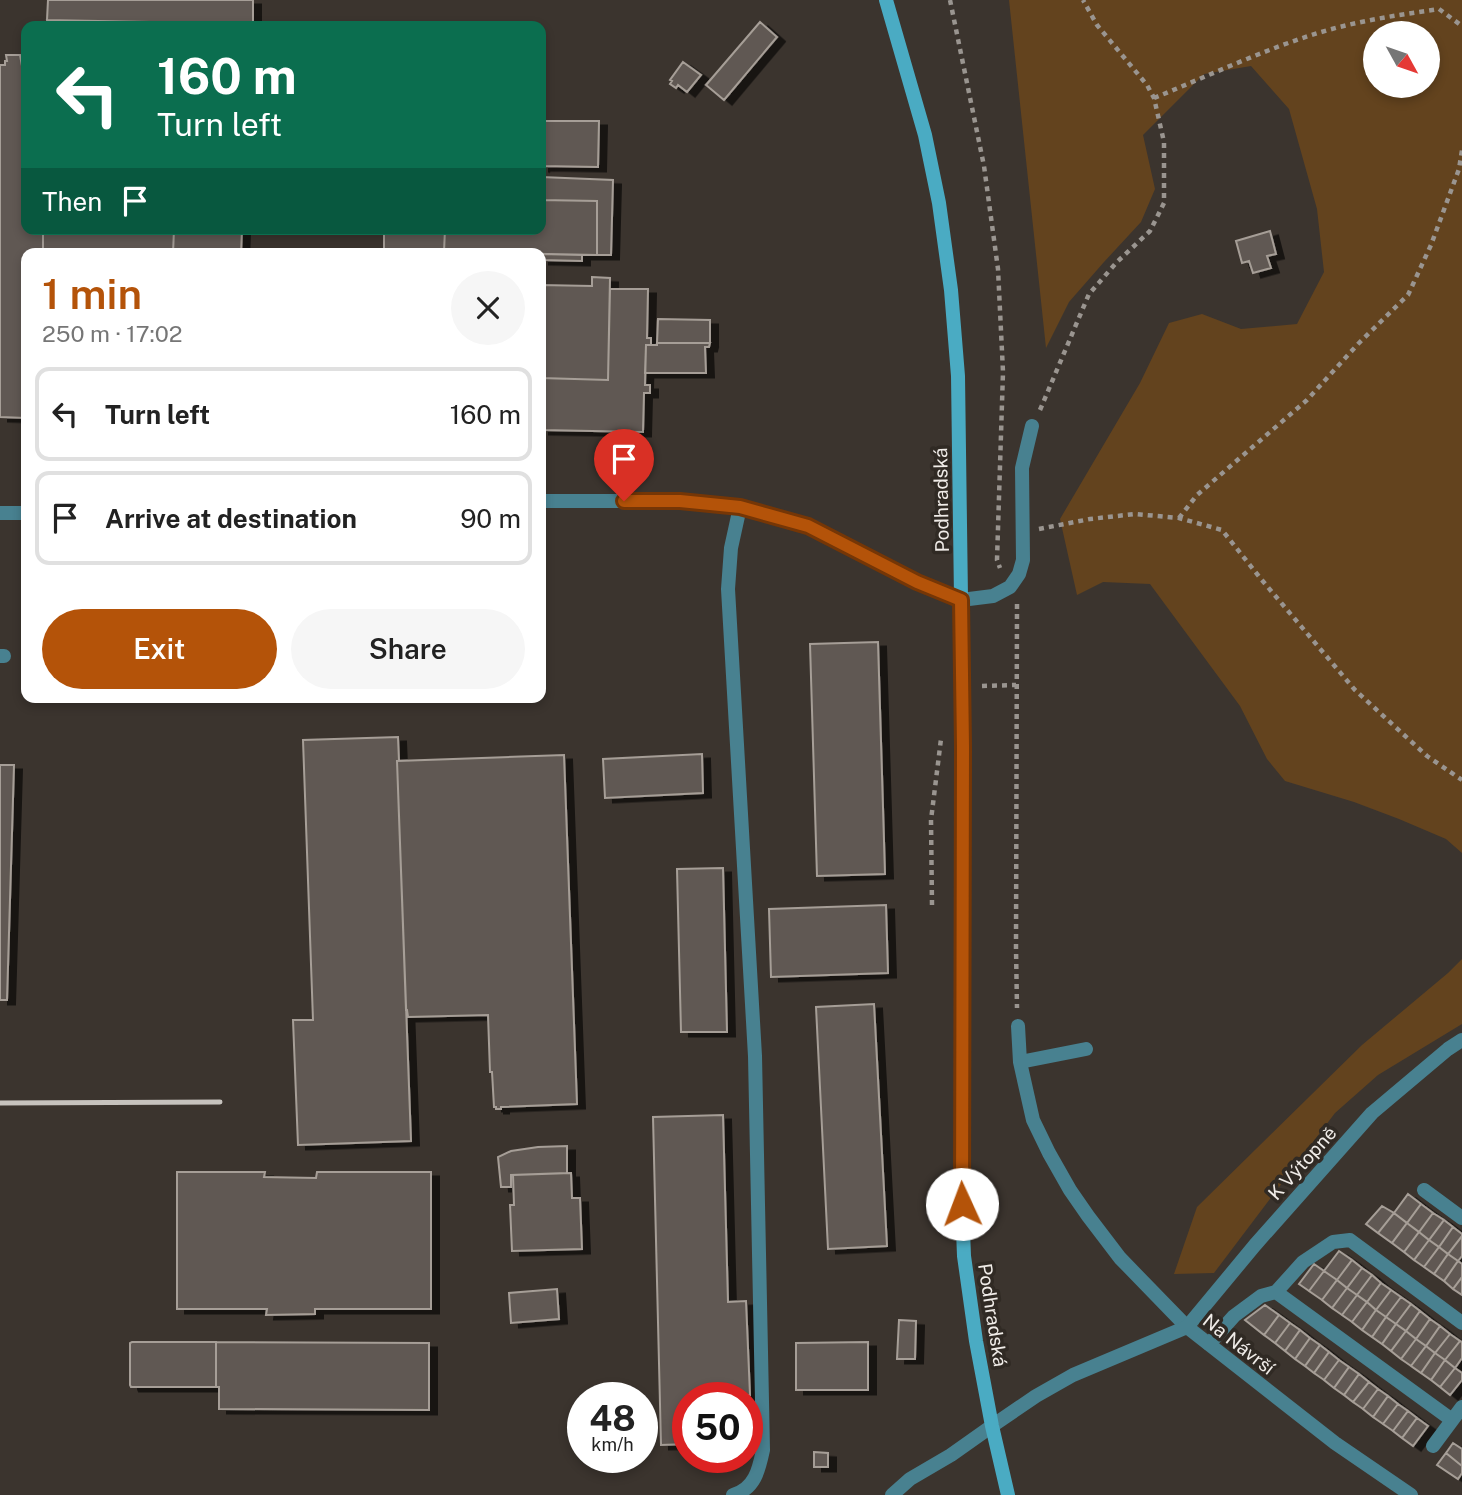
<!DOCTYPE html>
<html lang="en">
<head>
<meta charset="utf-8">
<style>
  body { margin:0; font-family:"Public Sans",sans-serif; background:#f6f6f6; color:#222; height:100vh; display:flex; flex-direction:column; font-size:26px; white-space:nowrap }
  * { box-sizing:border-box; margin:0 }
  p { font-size:23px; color:#767676 }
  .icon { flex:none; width:38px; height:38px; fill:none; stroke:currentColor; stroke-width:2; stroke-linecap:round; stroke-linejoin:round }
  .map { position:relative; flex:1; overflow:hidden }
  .side { position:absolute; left:21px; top:248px; width:525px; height:455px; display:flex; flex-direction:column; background:#fff; border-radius:14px; box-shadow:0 4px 10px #0003 }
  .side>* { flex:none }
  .banner { position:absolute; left:21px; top:21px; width:525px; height:214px; border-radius:14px; box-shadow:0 4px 10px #0003; background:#0b6e4f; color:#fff; overflow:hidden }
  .needle { width:46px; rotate:130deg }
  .tools { position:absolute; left:1363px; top:21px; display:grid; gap:14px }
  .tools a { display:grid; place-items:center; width:77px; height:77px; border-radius:50%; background:#fff; box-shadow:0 4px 10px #0003; font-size:35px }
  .speed { position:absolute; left:567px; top:1382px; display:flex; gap:14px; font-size:35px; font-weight:700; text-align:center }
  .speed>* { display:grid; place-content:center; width:91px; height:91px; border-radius:50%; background:#fff; box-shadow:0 4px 10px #0003; line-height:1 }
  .speed small { font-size:18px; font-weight:400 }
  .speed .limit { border:10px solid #d22; background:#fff; color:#111 }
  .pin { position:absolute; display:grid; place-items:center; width:60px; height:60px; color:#fff; margin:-72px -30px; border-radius:50% 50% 50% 0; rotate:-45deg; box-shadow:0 0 7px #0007 }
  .pin .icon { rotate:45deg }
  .me { position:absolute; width:77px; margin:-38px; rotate:358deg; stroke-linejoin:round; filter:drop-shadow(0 0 5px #0008) }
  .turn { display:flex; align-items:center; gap:24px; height:147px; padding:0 21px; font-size:32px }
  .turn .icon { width:91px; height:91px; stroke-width:2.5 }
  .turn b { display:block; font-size:49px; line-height:60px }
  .then { display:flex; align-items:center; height:66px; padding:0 21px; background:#0003; gap:14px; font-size:26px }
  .round { display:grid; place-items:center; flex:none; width:74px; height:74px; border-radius:37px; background:#f6f6f6 }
  .overview { display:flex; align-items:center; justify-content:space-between; height:119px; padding:0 21px }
  h1 { font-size:42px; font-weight:600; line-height:52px; color:#b45309 }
  .cta { display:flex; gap:14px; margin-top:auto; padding:14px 21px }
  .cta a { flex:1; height:80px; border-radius:42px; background:#b45309; color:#fff; font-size:28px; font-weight:600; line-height:80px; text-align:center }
  .cta a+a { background:#f6f6f6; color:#222 }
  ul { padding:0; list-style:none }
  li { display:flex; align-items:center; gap:21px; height:94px; margin:0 14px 10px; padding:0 7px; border:4px solid #e0e0e0; border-radius:14px }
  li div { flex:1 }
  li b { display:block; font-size:26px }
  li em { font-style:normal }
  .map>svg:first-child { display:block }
  .green { fill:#63431e; fill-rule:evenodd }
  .building { fill:#605952; stroke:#a69e97; stroke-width:2; filter:url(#shadow) }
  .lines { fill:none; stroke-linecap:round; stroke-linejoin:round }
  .path { stroke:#9a9590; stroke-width:4.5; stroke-dasharray:5 5; stroke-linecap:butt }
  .lane { stroke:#488190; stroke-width:14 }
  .street { stroke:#488190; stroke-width:14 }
  .secondary { stroke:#4aabc3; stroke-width:14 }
  .rail { stroke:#c6c2bd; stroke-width:5 }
  .route-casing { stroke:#753606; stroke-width:18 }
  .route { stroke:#b45309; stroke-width:12 }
  .labels { text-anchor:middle; stroke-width:7; stroke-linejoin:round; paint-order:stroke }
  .street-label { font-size:19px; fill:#f0ece8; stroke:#302a24 }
</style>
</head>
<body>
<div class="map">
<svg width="1462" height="1495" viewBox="0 0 1462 1495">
  <defs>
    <filter id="shadow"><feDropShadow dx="8" dy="4.5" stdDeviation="0" flood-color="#0009"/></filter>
  </defs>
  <rect width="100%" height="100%" fill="#3b342e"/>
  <!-- green -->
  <path class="green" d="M1009,0h453v853l-16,-14 -47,-20 -45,-17 -69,-21 -18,-22 -27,-53 -90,-122 -47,-2 -26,13 -17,-76 80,-136 29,-60 33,-9 39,15 56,-5 27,-52 -7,-63 -28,-100 -38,-43 -47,8 -61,61 12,54 -14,33 -37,40 -35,40 -23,46zM1376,33h52v53h-52z
    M1462,959v65l-84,51 -43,38 -121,160 -40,1 23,-67 165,-162 86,-72z"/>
  <!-- building -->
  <path class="building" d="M48,0h205v24l-206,-4z
    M47,20l133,3v3h-132z
    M760,22l17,15 -53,63 -18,-15z
    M180,23l70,2v1h-70z
    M6,55h14l2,11h4v163h17v25h-17v164l-26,-1v-352h5v-4h2z
    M683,62l18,13 -14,17 -9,-7 -2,3 -6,-4 2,-3 -2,-1z
    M541,118h2v3h56l-1,46 -56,-1 -1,2z
    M541,177l72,3 -2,75h-14v-54l-56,-1z
    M541,200l56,1v54l-153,-3 1,-23h96z
    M43,229h131l-1,25h-130z
    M174,229h68l-1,25h-68z
    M384,229h61l-1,23 -60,-1z
    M1270,231l6,23 -9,2 4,12 -18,5 -4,-12 -7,2 -6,-22z
    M541,254l41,1v6l-41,-1z
    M592,277l18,1 -2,102 -67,-2v-93l51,1z
    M610,289h38l-1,49h4v7h-5l-1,40h5v8h-6l-1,39 -102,-2v-52l67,2z
    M658,319l52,1v23h-53z
    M657,343h53l-1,4h-4l1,26h-61l1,-28h11z
    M878,642l7,232 -68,2 -7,-232z
    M398,737l1,24h-2l14,380 -113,4 -5,-125h20l-10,-280z
    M702,754l1,39 -98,5 -2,-39z
    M564,755l13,349 -76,3v2h-5v-2h-2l-2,-35h-2l-2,-57 -80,2 -1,-7h-1l-9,-249z
    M0,765h14l-7,235h-7z
    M723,868l4,164h-46l-4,-163z
    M886,905l2,68 -117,4 -2,-68z
    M874,1004l13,242 -59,3 -12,-242z
    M723,1115l5,187 18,-1 4,94 -17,1v2h-45v46l-27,1 -8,-328z
    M567,1146v27l-56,2v12h-10l-3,-30 13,-6 27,-4z
    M177,1172h88l-1,5 52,1 1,-6h114v137h-116v5l-49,1 1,-6h-90z
    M571,1173l1,25h8l2,51 -70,2 -2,-46h4l-1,-30z
    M1408,1194l13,10 -14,19 -13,-10z
    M1421,1204l12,9 -14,19 -12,-9z
    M1382,1206l12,7 -16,20 -12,-9z
    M1394,1213l13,10 -15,20 -14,-10z
    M1433,1213l11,7 -15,20 -10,-8z
    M1444,1220l9,7 -14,20 -10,-7z
    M1407,1223l12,9 -15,20 -12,-9z
    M1453,1227l9,7v2l-14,18 -9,-7z
    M1419,1232l10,8 -15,20 -10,-8z
    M1462,1236v20l-4,5 -10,-7z
    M1429,1240l10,7 -15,20 -10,-7z
    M1439,1247l9,7 -14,20 -10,-7z
    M1339,1251l13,9 -15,20 -13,-9z
    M1448,1254l10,7 -14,20 -10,-7z
    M1352,1260l10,8 -15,20 -10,-8z
    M1458,1261l4,3v13l-9,12 -9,-8z
    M1314,1264l10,7 -15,20 -10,-7z
    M1362,1268l10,7 -15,20 -10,-7z
    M1324,1271l13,9 -15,20 -13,-9z
    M1372,1275l9,8 -14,19 -10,-7z
    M1462,1277v18l-9,-6z
    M1337,1280l10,8 -15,20 -10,-8z
    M1381,1283l10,7 -15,20 -9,-8z
    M1347,1288l10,7 -15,20 -10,-7z
    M557,1289l2,30 -48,4 -2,-30z
    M1391,1290l10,7 -15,20 -10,-7z
    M1357,1295l10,7 -15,20 -10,-7z
    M1401,1297l10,7 -15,20 -10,-7z
    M1367,1302l9,8 -14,20 -10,-8z
    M1411,1304l9,7 -14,20 -10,-7z
    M1265,1305l14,10 -15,20 -19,-15z
    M1376,1310l10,7 -14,20 -10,-7z
    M1420,1311l10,8 -14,20 -10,-8z
    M1279,1315l11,8 -15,20 -11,-8z
    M1386,1317l10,7 -14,20 -10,-7z
    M1430,1319l10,7 -14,20 -10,-7z
    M899,1320l17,1 -1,38h-18z
    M1290,1323l10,7 -15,21 -10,-8z
    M1396,1324l10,7 -15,20 -9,-7z
    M1440,1326l10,8 -15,19 -9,-7z
    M1300,1330l10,8 -15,21 -10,-8z
    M1406,1331l10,8 -15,20 -10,-8z
    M1450,1334l10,7 -15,19 -10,-7z
    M1310,1338l10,7 -15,21 -10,-7z
    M1416,1339l10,7 -15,20 -10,-7z
    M1460,1341l2,1v16l-7,10 -10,-8z
    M132,1342h84v45h-85l-1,-2v-42z
    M216,1342l213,1v67l-210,-1v-22h-3z
    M868,1342v48h-72v-47z
    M1320,1345l9,7 -15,21 -9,-7z
    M1426,1346l9,7 -14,20 -10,-7z
    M1329,1352l10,8 -15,20 -10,-7z
    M1435,1353l10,7 -14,20 -10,-7z
    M1339,1360l10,7 -15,21 -10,-8z
    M1445,1360l10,8 -15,19 -9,-7z
    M1349,1367l10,7 -15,21 -10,-7z
    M1455,1368l7,5v7l-12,15 -10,-8z
    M1359,1374l10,8 -16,20 -9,-7z
    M1369,1382l9,7 -15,20 -10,-7z
    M1378,1389l10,7 -15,21 -10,-8z
    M1388,1396l10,8 -15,20 -10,-7z
    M1398,1404l10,7 -15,20 -10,-7z
    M1408,1411l9,7 -15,20 -9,-7z
    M1417,1418l11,8 -15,20 -11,-8z
    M1453,1443l9,6v17l-16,-13z
    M814,1452l14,1v14h-14z
    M1446,1453l16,13v7l-4,6 -21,-14z"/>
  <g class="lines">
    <!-- path -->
    <path class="path" d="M950,0l34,166 14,103 5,103 -6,188 3,8
      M1154,98c54,-22 109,-48 164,-65 39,-12 80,-18 121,-24l23,17
      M1040,410l49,-116 28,-32 33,-31 14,-28v-61l-10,-44 -7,-13 -50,-60 -14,-25
      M1179,518l18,-23 110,-95 51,-56 50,-49 23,-50 28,-76 3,-19
      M1039,529l51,-10 45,-5 44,4 43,12 39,49 94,111 72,66 35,24
      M1017,604l-1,344 1,60
      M982,686l34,-1
      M932,905l-1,-85 10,-81"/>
    <!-- lane -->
    <path class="lane" d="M541,501h139l60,6 68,19 109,56 44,18 32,-4 17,-9 9,-13 4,-14 -1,-92 10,-42
      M0,513h26
      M0,656h4
      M1018,1026l2,36 13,58 16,33 21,37 18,26 32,42 67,69
      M1020,1062l66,-13
      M1424,1190l38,28
      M1276,1292l176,128
      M1209,1344l25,-28 27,-20 15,-4 27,-30 30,-20 17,-2 112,83
      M1433,1446l29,-39
      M733,1495c22,-6 26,-26 30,-45l-8,-394 -27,-467 3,-41 9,-41
      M892,1495l18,-16 41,-24 41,-29"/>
    <!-- street -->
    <path class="street" d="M1187,1327l148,116 76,52
      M992,1426l44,-30 37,-21 114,-48 68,-82 117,-132 76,-64 14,-9"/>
    <!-- secondary -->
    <path class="secondary" d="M886,0l39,135 14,68 12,87 7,86 5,371 -2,431 3,78 12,85 16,85 16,69"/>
    <!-- rail -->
    <path class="rail" d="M0,1103l220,-1"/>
  </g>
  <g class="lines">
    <!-- route casing -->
    <g class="route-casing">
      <path id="route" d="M624,501h56l60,6 68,19 109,56 44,18 2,147 -1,457"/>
    </g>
    <!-- route -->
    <use href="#route" class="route"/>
  </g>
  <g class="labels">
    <!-- street labels -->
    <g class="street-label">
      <text transform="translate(941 500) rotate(-91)" y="7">Podhradská</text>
      <text transform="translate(1302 1163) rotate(-48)" y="7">K Výtopně</text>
      <text transform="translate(993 1315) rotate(81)" y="7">Podhradská</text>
      <text transform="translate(1239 1344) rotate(38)" y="7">Na Návrší</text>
    </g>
  </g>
</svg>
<div class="tools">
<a><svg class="needle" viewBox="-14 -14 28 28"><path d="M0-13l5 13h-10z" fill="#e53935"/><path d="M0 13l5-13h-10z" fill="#767676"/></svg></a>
</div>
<div class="speed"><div>48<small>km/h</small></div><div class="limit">50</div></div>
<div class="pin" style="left:624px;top:501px;background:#d93025"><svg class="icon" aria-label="arrive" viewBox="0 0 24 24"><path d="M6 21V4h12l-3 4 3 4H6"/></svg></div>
<svg class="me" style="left:962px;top:1204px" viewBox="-20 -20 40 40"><circle r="19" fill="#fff"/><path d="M0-13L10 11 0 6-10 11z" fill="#b45309"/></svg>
<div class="banner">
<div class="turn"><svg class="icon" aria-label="left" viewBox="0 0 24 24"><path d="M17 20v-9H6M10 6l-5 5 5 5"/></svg><div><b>160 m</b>Turn left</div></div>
<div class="then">Then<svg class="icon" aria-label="arrive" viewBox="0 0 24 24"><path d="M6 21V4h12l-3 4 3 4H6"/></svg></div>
</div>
<section class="side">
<div class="overview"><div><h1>1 min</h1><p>250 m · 17:02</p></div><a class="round"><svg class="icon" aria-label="close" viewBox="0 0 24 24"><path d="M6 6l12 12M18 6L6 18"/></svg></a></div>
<ul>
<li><svg class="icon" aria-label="left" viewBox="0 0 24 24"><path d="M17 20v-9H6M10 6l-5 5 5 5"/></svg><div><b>Turn left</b></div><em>160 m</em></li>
<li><svg class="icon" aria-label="arrive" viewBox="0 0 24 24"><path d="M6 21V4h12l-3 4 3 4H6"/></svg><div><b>Arrive at destination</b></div><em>90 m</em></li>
</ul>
<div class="cta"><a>Exit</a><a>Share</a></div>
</section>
</div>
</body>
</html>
